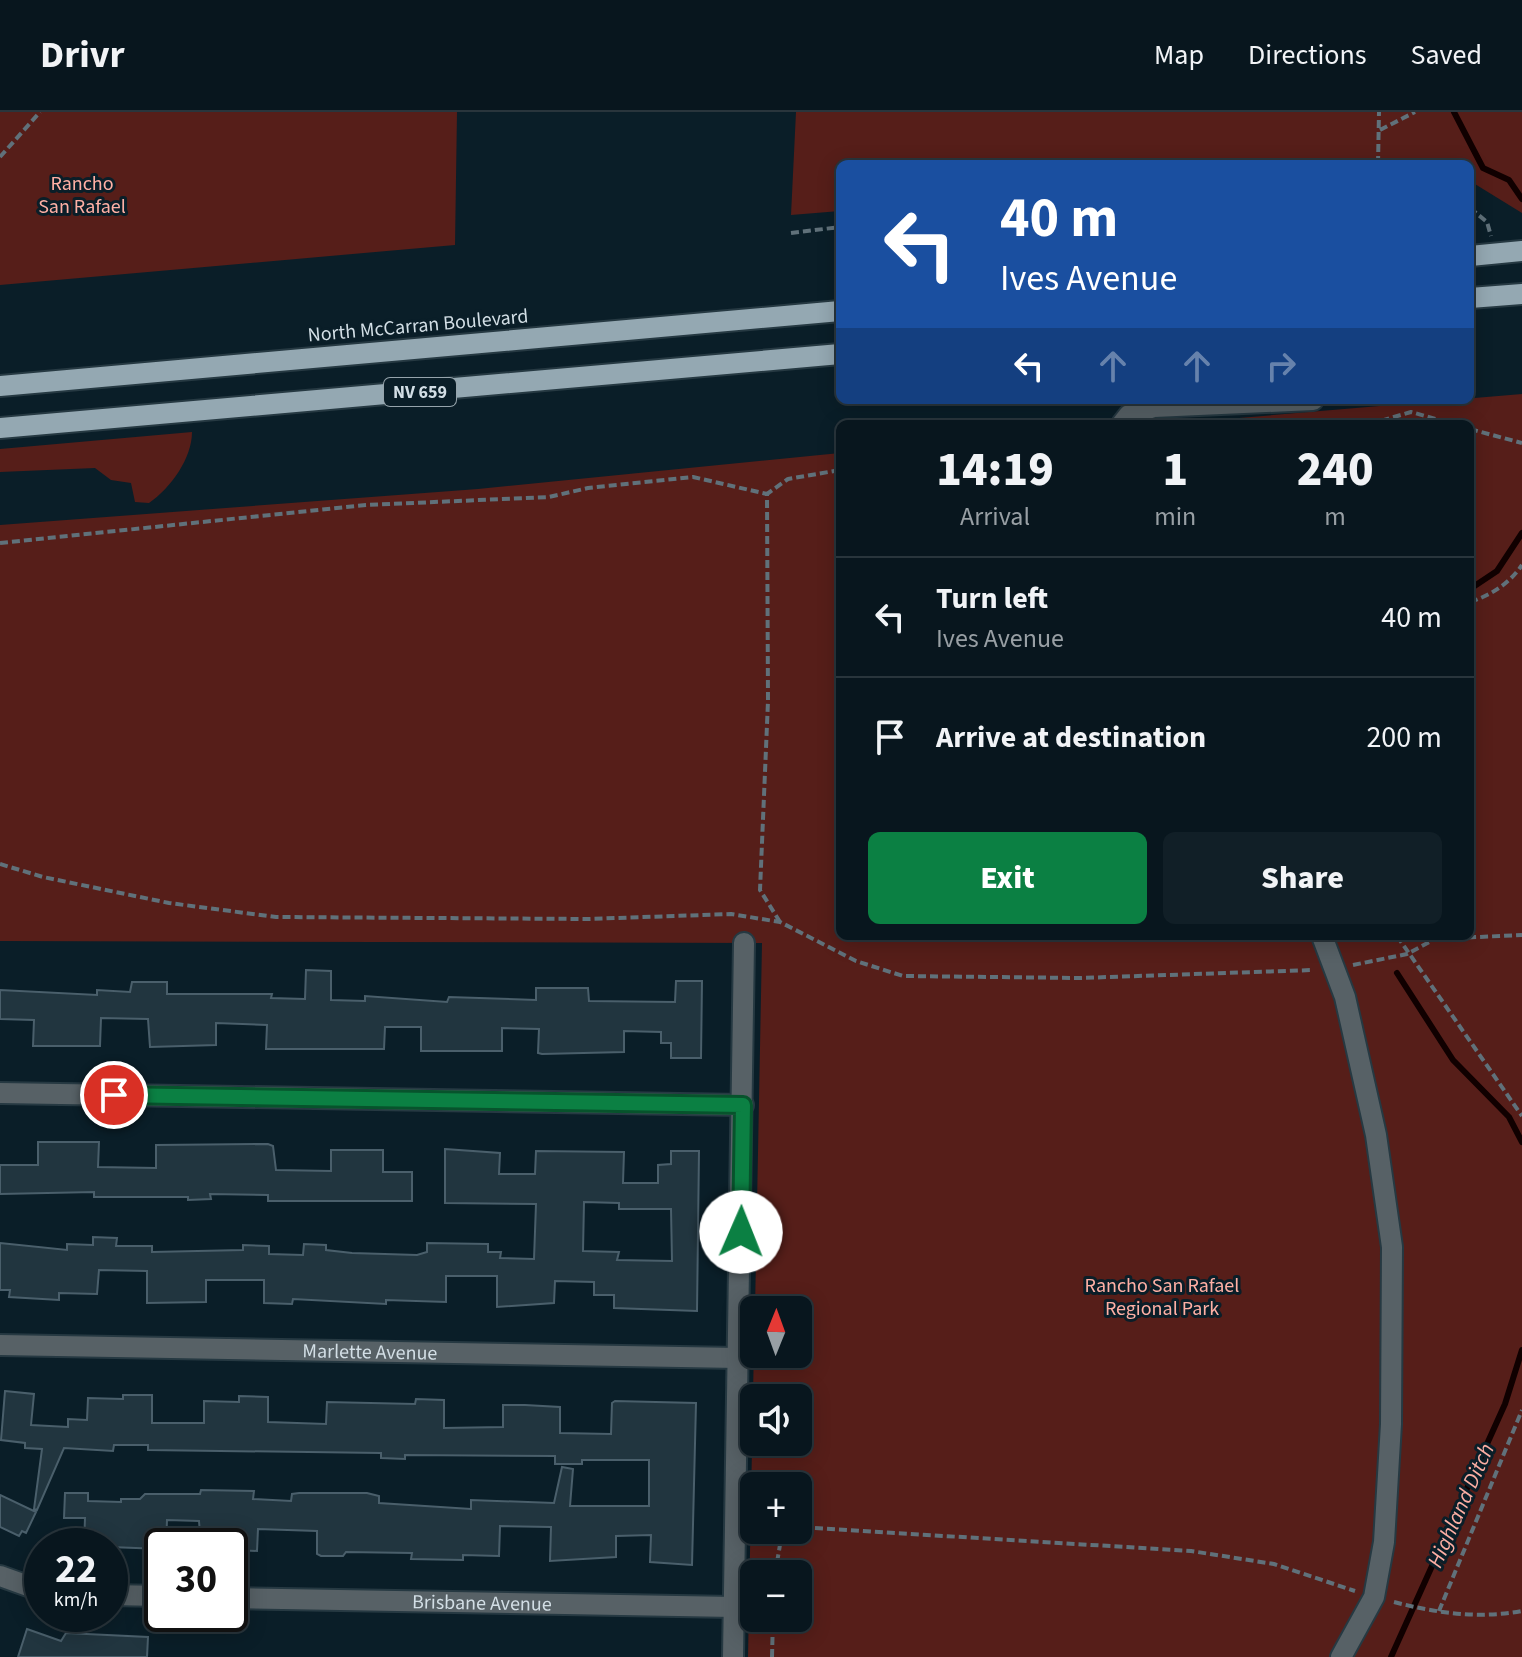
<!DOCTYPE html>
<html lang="en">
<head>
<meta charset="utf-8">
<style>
  body { margin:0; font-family:"Source Sans 3",sans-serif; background:#111f27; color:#f1f3f6; height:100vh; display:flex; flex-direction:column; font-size:30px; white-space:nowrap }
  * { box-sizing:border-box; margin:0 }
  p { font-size:26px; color:#989fa4 }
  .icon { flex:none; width:44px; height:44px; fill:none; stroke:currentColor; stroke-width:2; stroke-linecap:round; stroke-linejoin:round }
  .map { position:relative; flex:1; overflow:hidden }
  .panel { position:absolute; left:836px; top:308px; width:638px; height:520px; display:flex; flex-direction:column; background:#08161e; border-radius:12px; box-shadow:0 4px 20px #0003,0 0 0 2px #29353c }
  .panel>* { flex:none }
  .hud { position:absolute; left:836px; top:48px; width:638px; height:244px; border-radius:12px; box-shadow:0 4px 20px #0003,0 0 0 2px #29353c; background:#1a4fa0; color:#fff; overflow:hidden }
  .needle { width:52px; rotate:1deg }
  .fabs { position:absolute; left:740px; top:1184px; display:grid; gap:16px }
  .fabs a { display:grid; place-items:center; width:72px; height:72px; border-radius:12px; background:#08161e; box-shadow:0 4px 20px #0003,0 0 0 2px #29353c; font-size:40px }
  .speed { position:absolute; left:24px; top:1416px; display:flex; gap:16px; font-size:40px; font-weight:700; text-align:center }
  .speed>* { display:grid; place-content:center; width:104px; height:104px; border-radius:50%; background:#08161e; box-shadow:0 4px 20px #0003,0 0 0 2px #29353c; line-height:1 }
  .speed small { font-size:20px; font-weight:400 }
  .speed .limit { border:4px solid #111; border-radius:12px; background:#fff; color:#111 }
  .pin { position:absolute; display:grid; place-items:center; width:68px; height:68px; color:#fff; margin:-34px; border:4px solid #fff; border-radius:50%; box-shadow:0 2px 8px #0007 }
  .me { position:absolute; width:88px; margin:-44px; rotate:1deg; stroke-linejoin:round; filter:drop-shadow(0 0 6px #0008) }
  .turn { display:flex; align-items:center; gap:28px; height:168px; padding:0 32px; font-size:36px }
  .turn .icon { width:104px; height:104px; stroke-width:2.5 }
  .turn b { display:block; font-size:56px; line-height:68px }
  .lanes { display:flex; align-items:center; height:76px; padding:0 32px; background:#0003; justify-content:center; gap:40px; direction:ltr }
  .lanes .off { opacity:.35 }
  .eta { display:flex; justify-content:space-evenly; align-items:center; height:136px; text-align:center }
  .eta b { font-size:48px; font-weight:800; line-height:56px }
  .primary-button { display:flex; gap:16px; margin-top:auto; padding:16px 32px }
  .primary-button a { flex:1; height:92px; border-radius:12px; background:#0b8043; color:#fff; font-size:32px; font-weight:800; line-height:92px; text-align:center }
  .primary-button a+a { background:#111f27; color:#f1f3f6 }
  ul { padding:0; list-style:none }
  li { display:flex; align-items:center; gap:24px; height:120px; padding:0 32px; border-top:2px solid #29353c }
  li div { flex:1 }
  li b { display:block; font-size:30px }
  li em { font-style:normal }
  header { display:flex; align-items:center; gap:48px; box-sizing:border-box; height:112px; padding:0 40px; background:#08161e; border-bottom:2px solid #29353c }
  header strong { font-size:38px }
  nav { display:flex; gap:44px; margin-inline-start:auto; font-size:28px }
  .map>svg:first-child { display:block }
  .green { fill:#561e19; fill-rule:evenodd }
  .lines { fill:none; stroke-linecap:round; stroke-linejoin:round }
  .stream { stroke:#100000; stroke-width:6 }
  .building { fill:#21353f; stroke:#4a5f6b; stroke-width:2; fill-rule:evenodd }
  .minor-casing { stroke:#263942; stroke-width:24 }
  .major-casing { stroke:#263942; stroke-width:24 }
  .path { stroke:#60717a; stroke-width:4; stroke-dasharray:8 4; stroke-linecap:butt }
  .minor { stroke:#576166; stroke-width:20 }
  .major { stroke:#94a8b2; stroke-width:20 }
  .route-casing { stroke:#07532c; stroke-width:20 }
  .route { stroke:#0b8043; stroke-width:14 }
  .labels { text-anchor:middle; stroke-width:6; stroke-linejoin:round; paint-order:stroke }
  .shield { fill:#0a1e28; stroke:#96a4ac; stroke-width:2 }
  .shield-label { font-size:18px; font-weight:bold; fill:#d2dee5 }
  .park-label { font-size:20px; fill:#ffb0a5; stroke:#0a1e28 }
  .street-label { font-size:20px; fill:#d2dee5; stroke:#0a1e28 }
  .water-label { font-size:22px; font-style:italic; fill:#fcaea3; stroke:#0a1e28 }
</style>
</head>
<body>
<header>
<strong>Drivr</strong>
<nav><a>Map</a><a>Directions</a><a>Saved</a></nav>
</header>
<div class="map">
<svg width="1522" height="1545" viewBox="0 0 1522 1545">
  <rect width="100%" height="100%" fill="#0a1e28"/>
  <!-- green -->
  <path class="green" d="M0,0h457l-2,133 -455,40z
    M796,0h726v101l-52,-32v-17h-25l-9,-6 -65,6h-531v47l-49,4z
    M1522,282v1263h-774l6,-314v11h44v-44h-43l7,-367 -762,-2v-416l478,-36 362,-36v483h630v-512h-302zM754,1286h44v44h-44zM754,1374h44v44h-44zM754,1462h44v44h-44z
    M192,320c0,26 -21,56 -43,71l-14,-1 -4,-19 -20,-3 -16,-12 -95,4v-23z"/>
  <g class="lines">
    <!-- stream -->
    <path class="stream" d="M1454,0l29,56 26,12 13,19
      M1470,477l27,-18 25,-38
      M1379,824l2,2
      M1397,861l56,87 56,57 13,25
      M1391,1545l114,-253 17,-54"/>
  </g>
  <!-- building -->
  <path class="building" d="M306,858l25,1v29l34,1v-5l82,6 2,-5 87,3v-12h52l1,13 86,1 1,-21h26l-1,77h-30v-15h-10v-11l-37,-1v21l-82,2 -4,-1 1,-24 -37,-1v23h-81v-24h-36l-1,22h-118l1,-24 -51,-2v22l-66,2 -2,-28 -47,-1 -1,28h-67l1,-26 -34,-1v-29l97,5v-5l33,2 2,-10h35v12h105l-1,4 34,1z
    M38,1030h61l-1,25 58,1v-23l112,-1 5,2 3,24 55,1v-21h52v22h29v29h-144v-6l-58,-1 1,5 -23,1v-3h-94v-5l-94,2v-29h38z
    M445,1037l55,4 -1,21h36l1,-23 88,1 -1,31h35v-18l13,-1v-13h28l-2,160 -83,-3v-13h-20v-13l-39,-1 -1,22 -57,4v-31h-51v26l-60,-2v4l-93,-5 -1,5 -28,-1v-23h-58v22l-59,1v-32l-48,-1 -2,24 -38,-1v7l-50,-3 1,-7h-10v-47l67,7v-6l26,1v-8l24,1 -1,8h36v6l91,-2v-5l26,1v8l34,1 1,-11 22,1v5l26,3 65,2 10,-3v-9l61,1v8h13l-1,6 34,1 2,-55 -91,-1zM584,1090l35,1v6h52l1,52 -55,-1 2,-8 -36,-1z
    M5,1279l29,3 -3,31 37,2v-8l19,1 1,-22 35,1v-4h29v28h52v-22l35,1v-6l29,1v25l58,2 1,-22 88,2 1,-5 28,1v28l59,-1v-22h22l35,2v26l51,1 1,-31 3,-2 81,2 -4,162 -42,-3 1,-27 -35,1v21l-66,4 1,-34 -51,-1 -1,30 -36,-1v5l-52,-1 1,-6 -66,-1 -3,4h-22l-4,-2v-23l-59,-2 -1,22 -22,-1v-4h-34l-2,-25 -32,-1 -1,26 -4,3 -78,-3 1,-28h-21l1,-25h23v8l33,1v-3h19l5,-5h55l1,-4 53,1 -1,8 38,2 1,-7 7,-1h68l12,3v7l92,6v-9l83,3 8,-36 11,2 -3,37h79v-46h-67v4h-27v-8l-150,-1v4l-24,-1v-5l-233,-3v-5h-34l-1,6 -49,-3 -27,62 -3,-1 8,-60 -17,-1v-5l-24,-3z
    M0,1383l36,17 -10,21 -4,-2 -3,5 -19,-9z
    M27,1517l34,12 5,-8 82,4 -1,20h-129z"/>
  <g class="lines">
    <!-- minor casing -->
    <g class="minor-casing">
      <g id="minor">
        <path d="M1122,312l7,-9 25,-8 159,-7"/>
        <path d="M1322,824l23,61 31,138 16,112 -1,177 -7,118 -10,55 -33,60"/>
        <path d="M0,981l743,12"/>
        <path id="s1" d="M0,1233l738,13"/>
        <path d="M0,1464l42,15"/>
        <path d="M110,1483l52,1"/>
        <path id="s2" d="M230,1486l504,9"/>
        <path d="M733,1545l11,-714"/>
      </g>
    </g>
    <!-- major casing -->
    <g class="major-casing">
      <path id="major" d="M1470,144l52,-5
        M1470,186l52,-4
        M0,274l840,-75
        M0,316l840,-74"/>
    </g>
    <!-- path -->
    <path class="path" d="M1380,18l35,-18
      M0,45l40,-45
      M1378,52l1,-52
      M1470,96l17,14 4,14
      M791,121l49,-6
      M1370,312l41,-12 42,12
      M1470,317l52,14
      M0,431l366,-38 183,-8 39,-9 105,-11 74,17
      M1470,490c21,-7 39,-18 52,-37
      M0,752l43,13 126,26 107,14 312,2 143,-5 49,8 76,39 47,15 177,2 233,-8
      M780,810l-20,-32 8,-189 -1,-207 21,-15 52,-9
      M1397,824l125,180
      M1353,853l54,-11 28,-15 87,-4
      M775,1462l6,-35 13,-8 19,-3 378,23 83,13 81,27
      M1394,1490c42,11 85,17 128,9
      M1439,1499l83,-201
      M772,1545l1,-39"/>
    <!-- minor -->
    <use href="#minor" class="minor"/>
    <!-- major -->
    <use href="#major" class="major"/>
  </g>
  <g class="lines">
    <!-- route casing -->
    <g class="route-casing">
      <path id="route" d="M114,983l629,10 -2,127"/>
    </g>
    <!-- route -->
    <use href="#route" class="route"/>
  </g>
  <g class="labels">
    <!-- shield labels -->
    <rect class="shield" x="384" y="266" width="72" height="28" rx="6"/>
    <g class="shield-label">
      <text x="420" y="286">NV 659</text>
    </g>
    <!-- park labels -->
    <g class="park-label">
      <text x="82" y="78">Rancho<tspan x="82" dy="23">San Rafael</tspan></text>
      <text x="1162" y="1180">Rancho San Rafael<tspan x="1162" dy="23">Regional Park</tspan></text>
    </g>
    <!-- street labels -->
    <g class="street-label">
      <text transform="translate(418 213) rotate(-5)" y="7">North McCarran Boulevard</text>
      <text dy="7" stroke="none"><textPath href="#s1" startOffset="370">Marlette Avenue</textPath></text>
      <text dy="7" stroke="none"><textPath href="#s2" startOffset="252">Brisbane Avenue</textPath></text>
    </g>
    <!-- water labels -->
    <g class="water-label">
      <text transform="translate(1460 1393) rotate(-66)" y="8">Highland Ditch</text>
    </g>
  </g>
</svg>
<div class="fabs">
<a><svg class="needle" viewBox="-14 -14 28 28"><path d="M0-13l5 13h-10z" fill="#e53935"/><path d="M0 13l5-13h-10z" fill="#989fa4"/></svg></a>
<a><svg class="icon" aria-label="sound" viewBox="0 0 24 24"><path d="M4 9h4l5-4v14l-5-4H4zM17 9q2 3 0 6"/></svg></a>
<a>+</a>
<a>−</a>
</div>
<div class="speed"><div>22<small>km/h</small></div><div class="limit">30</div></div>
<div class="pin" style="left:114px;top:983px;background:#d93025"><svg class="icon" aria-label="arrive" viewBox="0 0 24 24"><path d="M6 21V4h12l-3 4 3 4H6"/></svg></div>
<svg class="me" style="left:741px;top:1120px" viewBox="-20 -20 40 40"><circle r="19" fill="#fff"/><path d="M0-13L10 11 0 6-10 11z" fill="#0b8043"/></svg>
<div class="hud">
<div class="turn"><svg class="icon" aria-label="left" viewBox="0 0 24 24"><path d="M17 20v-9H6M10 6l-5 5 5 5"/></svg><div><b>40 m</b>Ives Avenue</div></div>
<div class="lanes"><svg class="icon" aria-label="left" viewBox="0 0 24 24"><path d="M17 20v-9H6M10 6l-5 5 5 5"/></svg><svg class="icon off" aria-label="ahead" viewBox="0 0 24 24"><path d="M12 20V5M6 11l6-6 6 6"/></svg><svg class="icon off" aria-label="ahead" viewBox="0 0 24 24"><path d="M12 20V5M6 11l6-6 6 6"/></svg><svg class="icon off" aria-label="right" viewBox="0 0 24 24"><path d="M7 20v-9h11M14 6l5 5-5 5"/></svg></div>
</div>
<section class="panel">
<div class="eta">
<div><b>14:19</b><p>Arrival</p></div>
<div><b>1</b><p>min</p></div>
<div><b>240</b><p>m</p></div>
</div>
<ul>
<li><svg class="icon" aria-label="left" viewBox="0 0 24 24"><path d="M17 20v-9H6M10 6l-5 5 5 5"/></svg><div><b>Turn left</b><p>Ives Avenue</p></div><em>40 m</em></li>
<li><svg class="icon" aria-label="arrive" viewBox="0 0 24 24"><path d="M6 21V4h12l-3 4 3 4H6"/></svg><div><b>Arrive at destination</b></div><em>200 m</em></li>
</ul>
<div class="primary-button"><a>Exit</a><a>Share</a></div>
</section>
</div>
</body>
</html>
